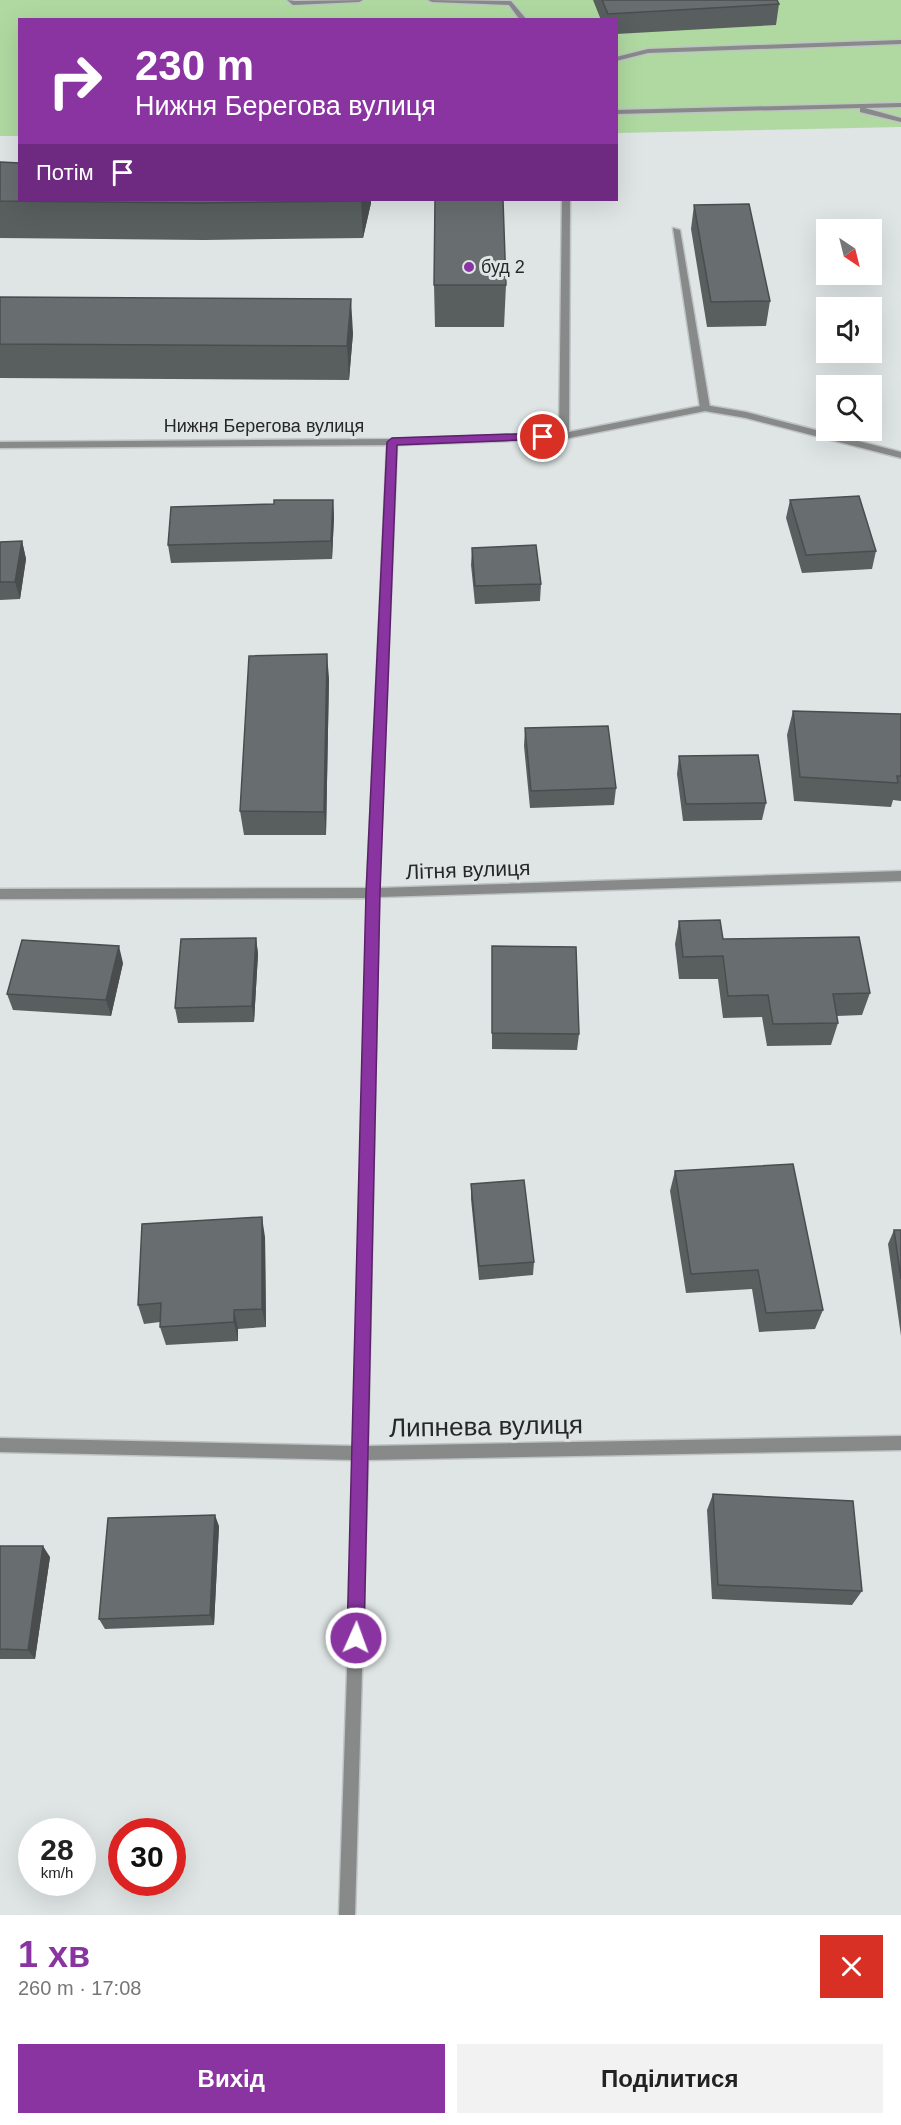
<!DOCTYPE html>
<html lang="uk">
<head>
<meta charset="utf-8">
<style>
  body { margin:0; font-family:Helvetica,sans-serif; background:#f2f2f2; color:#222; height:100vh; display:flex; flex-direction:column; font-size:22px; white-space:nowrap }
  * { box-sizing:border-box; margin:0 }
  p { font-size:20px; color:#767676 }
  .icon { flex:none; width:33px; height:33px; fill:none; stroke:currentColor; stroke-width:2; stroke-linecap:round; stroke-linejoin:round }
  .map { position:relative; height:1915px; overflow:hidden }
  .sheet { display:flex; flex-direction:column; background:#fff; flex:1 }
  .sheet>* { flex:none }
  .hud { position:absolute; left:18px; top:18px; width:600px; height:183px; border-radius:0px; box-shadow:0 6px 24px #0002; background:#8a34a1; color:#fff; overflow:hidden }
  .needle { width:39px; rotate:145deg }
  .buttons { position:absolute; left:816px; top:219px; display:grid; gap:12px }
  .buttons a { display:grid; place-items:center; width:66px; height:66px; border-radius:0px; background:#fff; box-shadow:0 6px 24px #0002; font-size:30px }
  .speed { position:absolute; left:18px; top:1818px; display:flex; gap:12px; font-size:30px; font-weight:700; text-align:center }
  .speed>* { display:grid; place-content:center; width:78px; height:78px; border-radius:50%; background:#fff; box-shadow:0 6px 24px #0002; line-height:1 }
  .speed small { font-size:15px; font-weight:400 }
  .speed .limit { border:9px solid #d22; background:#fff; color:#111 }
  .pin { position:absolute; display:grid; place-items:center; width:51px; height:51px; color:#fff; margin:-26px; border:3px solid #fff; border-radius:50%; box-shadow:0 2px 6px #0007 }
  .me { position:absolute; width:66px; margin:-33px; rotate:2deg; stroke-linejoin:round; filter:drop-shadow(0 0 4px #0008) }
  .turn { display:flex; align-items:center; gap:21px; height:126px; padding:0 18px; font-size:27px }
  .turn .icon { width:78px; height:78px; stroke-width:2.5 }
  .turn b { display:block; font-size:42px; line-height:51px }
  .then { display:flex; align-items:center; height:57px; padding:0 18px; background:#0003; gap:12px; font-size:22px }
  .round { display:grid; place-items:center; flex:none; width:63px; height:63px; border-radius:0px; background:#f2f2f2 }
  .overview { display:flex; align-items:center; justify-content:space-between; height:102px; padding:0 18px }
  h1 { font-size:36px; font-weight:800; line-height:45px; color:#8a34a1 }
  .cta { display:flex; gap:12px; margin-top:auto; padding:12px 18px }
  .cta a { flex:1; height:69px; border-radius:0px; background:#8a34a1; color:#fff; font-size:24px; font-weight:800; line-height:69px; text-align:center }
  .cta a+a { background:#f2f2f2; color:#222 }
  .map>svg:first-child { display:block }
  .green { fill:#b0d9a1 }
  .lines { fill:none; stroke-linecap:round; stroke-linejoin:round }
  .lane-casing { stroke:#bec3c3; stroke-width:3 }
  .street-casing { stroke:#bec3c3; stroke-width:3 }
  .lane { fill:#888a89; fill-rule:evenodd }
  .street { fill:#888a89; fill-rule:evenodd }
  .wall { fill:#595f5f }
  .shaded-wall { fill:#494d4e }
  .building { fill:#686e6f; stroke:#494d4e; stroke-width:1.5 }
  .route { fill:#8a34a1; stroke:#5a2269; stroke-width:1.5 }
  .poi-dot { fill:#8a34a1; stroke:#dfe5e5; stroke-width:2 }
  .labels { text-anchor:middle; stroke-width:6; stroke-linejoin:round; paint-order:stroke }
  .far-poi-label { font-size:18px; fill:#262828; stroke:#dfe5e5; text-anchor:start }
  .far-street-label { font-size:18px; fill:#262828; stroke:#dfe5e5 }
  .street-label { font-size:21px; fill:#262828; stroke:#dfe5e5 }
  .near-street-label { font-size:26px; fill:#262828; stroke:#dfe5e5 }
</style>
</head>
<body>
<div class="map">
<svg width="901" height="1915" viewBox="0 0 901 1915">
  <rect width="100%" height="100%" fill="#dfe5e5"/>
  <!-- green -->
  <path class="green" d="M0,0h901v127l-284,6 -1,-113h-596l-1,116h-19z"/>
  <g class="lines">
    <!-- lane casing -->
    <g class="lane-casing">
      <path id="lane" d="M287,0l8,1 68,-1 -4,2 -66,3z
        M428,0l83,1 16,19h-7l-11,-15 -77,-3z
        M901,40v4l-253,9 -32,8v-4l32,-8z
        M901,103v4l-36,1 36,10v4l-41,-10v-4l-244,6v-4z
        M562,200h8l-1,236 -5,3 -5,-3z
        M673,228l7,2 30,178 -5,3 -5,-3z"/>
    </g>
    <!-- street casing -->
    <g class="street-casing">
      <path id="street" d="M705,405l41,7 155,40v6l-155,-40 -41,-7 -141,28 -167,6 -18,443 522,-17v10l-522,16 -11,549 533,-10v14l-533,10 -13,455h-16l15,-455 -354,-8v-14l354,8 13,-548 -367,1v-10l367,-1 20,-443 -387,3v-6l392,-3 172,-6z"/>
    </g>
    <!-- lane -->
    <use href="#lane" class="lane"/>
    <!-- street -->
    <use href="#street" class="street"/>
  </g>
  <!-- wall -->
  <path class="wall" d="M593,0h184l2,4 -3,21 -160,9v-14h-15z
    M0,162l20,38h351v3l-8,35 -159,2 -204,-2z
    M694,205l76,96 -4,25 -59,1 -16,-98z
    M434,285h72l-2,42h-69z
    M0,297l353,36 -4,47 -349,-2z
    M333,500l1,17 -2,42 -161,4 -3,-18 106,-41z
    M790,500l86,51 -4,18 -70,4 -16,-55z
    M22,541l4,18 -6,40 -20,1v-58z
    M472,548l69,36 -1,17 -65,3 -4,-39z
    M329,678l-3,157h-82l-4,-24z
    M793,711l108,3v87l-8,-1 -2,7 -97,-6 -7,-66z
    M525,728l91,60 -2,17 -84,3 -6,-62z
    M679,756l87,47 -4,17 -79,1 -6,-47z
    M679,921l44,18 147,54 -8,22 -25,1 1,7 -7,22 -64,1 -5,-29 -39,1 -5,-39h-39l-4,-35z
    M256,938l2,16 -4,68 -76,1 -3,-15z
    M492,946l87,88 -2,16 -85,-1z
    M123,963l-12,53 -98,-6 -6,-16z
    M675,1171l148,139 -8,19 -56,3 -7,-43 -66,4 -16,-102z
    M471,1184l63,78 -1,13 -54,5 -8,-81z
    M894,1230h7v106l-13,-92z
    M265,1237l1,90 -28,2v12l-72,4 -6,-18v-5l-16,2 -6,-19z
    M713,1494l149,97 -10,14 -140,-6 -5,-89z
    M219,1526l-5,99 -109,4 -6,-10z
    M0,1546l50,11 -15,102h-35z"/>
  <!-- shaded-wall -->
  <path class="shaded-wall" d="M361,200h10v3l-8,35z
    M351,299l2,34 -4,47 -2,-34z
    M333,500l1,17 -2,42 -1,-18z
    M22,541l4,18 -6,40 -5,-17z
    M327,654l2,24 -3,157 -2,-23z
    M256,938l2,16 -4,68 -2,-16z
    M119,946l4,17 -12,53 -5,-16z
    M262,1217l3,20 1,90 -4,-18z
    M234,1310l4,19v12l-4,-19z
    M215,1515l4,11 -5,99 -4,-10z
    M43,1546l7,11 -15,102 -7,-9z"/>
  <!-- building -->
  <path class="building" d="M602,0h175l2,4 -171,10z
    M0,162l20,1v37h341v1l-162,2 -199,-2z
    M435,200h68l3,85h-72z
    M749,204l21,97 -59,1 -17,-97z
    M0,297l351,2 -4,47 -347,-2z
    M859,496l17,55 -70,4 -16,-55z
    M274,500h59l-2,41 -163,4 3,-38 103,-3z
    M22,541l-7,41h-15v-40z
    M536,545l5,39 -66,2 -3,-38z
    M327,654l-3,158 -84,-1 9,-155z
    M793,711l108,3v62h-4l1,7 -98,-6z
    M608,726l8,62 -85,3 -6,-63z
    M758,755l8,48 -80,1 -7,-48z
    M720,920l3,19 136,-2 11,56 -37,1 5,29 -65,1 -5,-29 -40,1 -5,-40 -40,1 -4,-36z
    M256,938l-4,68 -77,2 6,-69z
    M22,940l97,6 -13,54 -99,-6z
    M492,946l84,1 3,87 -87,-1z
    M793,1164l30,146 -57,3 -8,-43 -67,4 -16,-103z
    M524,1180l10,82 -55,4 -8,-82z
    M262,1217v92l-28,1v12l-74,5 1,-24 -23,2 4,-81z
    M894,1230h7v49z
    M713,1494l140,7 9,90 -144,-6z
    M215,1515l-5,100 -111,4 9,-101z
    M0,1546h43l-15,104 -28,-1z"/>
  <!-- route -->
  <path class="route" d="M543,433l4,1v5l-150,6 -17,448 -16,745 -2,6 -6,2 -7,-2 -2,-6 19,-745 21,-451 5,-4z"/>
  <!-- markers -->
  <circle class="poi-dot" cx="469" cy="267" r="6"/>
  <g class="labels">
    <!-- far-poi labels -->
    <g class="far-poi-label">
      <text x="481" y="273">буд 2</text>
    </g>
    <!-- far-street labels -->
    <g class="far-street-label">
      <text x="264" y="432">Нижня Берегова вулиця</text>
    </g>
    <!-- street labels -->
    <g class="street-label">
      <text transform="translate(468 870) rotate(-2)" y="7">Літня вулиця</text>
    </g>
    <!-- near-street labels -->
    <g class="near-street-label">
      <text transform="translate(486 1426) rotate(-1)" y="9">Липнева вулиця</text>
    </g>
  </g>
</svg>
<div class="buttons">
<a><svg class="needle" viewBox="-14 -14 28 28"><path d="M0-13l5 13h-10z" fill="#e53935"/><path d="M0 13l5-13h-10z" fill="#767676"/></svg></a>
<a><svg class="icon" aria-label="sound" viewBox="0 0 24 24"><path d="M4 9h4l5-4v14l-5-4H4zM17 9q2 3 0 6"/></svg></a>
<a><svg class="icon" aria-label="search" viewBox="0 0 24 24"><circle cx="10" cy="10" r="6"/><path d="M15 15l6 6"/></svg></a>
</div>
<div class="speed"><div>28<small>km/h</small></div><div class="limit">30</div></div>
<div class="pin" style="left:543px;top:437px;background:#d93025"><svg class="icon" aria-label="arrive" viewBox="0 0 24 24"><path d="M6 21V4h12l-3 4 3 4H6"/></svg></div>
<svg class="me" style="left:356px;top:1638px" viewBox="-20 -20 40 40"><circle r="17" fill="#8a34a1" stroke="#fff" stroke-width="3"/><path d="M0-11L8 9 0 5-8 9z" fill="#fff"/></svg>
<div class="hud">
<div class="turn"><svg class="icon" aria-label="right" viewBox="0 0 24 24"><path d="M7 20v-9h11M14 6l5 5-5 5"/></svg><div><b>230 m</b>Нижня Берегова вулиця</div></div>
<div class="then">Потім<svg class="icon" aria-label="arrive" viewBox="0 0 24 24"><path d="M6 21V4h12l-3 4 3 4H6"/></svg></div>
</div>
</div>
<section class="sheet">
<div class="overview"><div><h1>1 хв</h1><p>260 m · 17:08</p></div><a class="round" style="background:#d93025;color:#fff"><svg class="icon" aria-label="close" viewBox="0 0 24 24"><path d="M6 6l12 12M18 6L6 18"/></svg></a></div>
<div class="cta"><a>Вихід</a><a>Поділитися</a></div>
</section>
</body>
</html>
